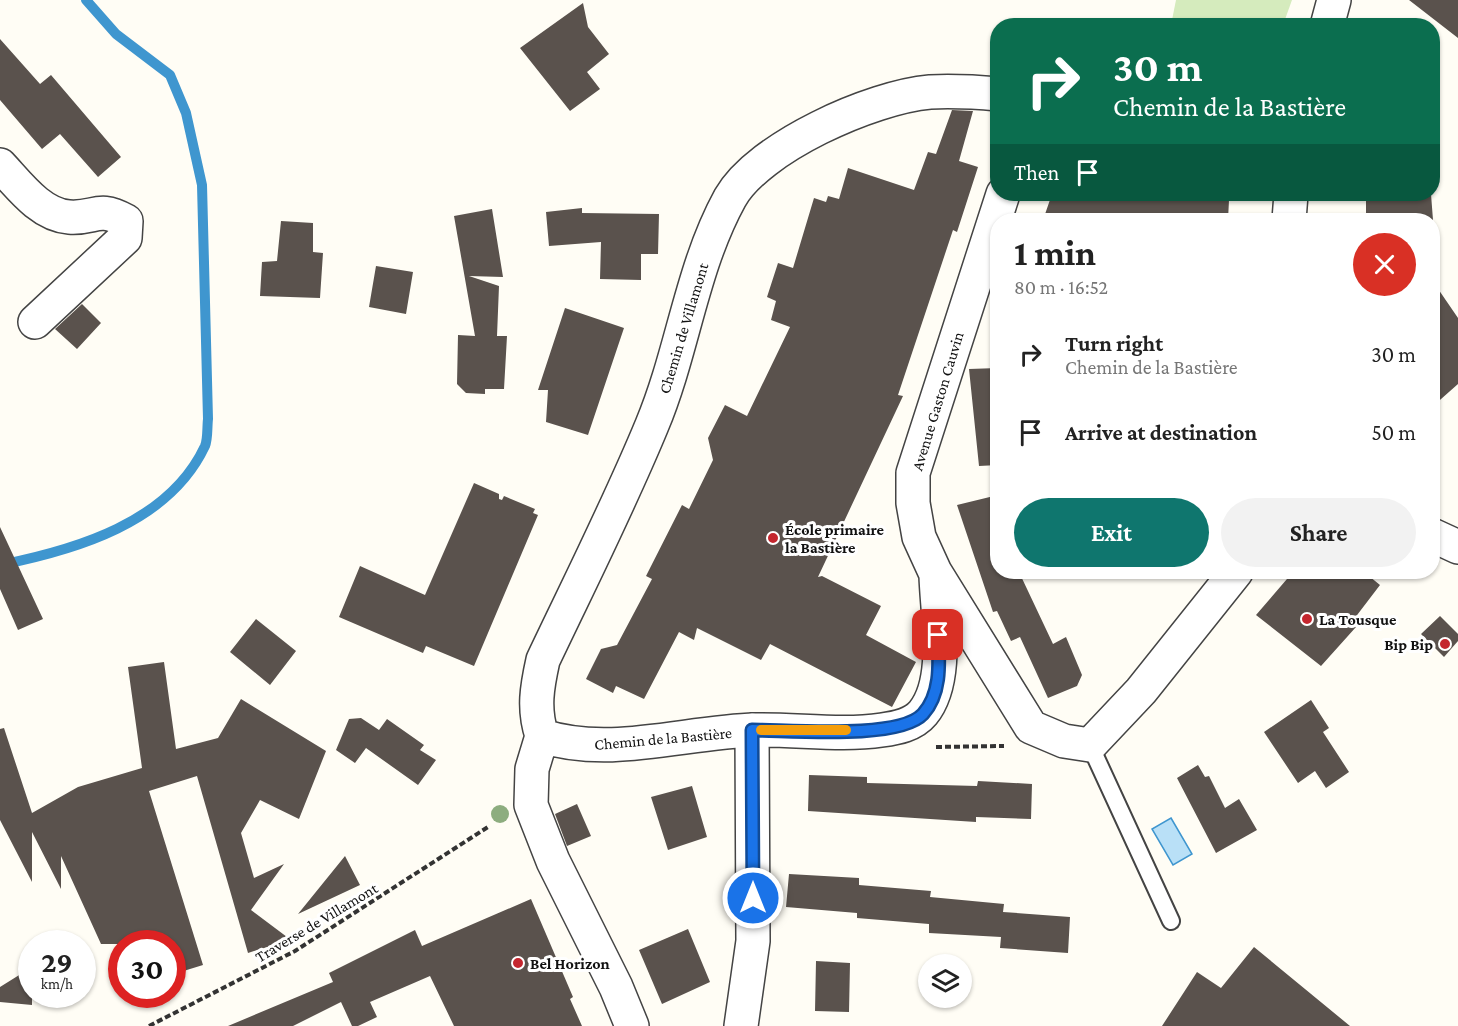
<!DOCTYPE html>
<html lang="en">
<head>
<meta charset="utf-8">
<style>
  body { margin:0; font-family:"Crimson Pro",serif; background:#f2f2f2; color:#222; height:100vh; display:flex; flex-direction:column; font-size:22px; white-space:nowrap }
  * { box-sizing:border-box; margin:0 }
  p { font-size:20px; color:#767676 }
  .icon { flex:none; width:33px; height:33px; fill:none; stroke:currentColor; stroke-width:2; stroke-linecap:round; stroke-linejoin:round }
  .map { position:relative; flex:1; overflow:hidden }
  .sheet { position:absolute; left:990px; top:213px; width:450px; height:366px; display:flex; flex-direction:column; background:#fff; border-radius:24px; box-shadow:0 2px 4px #0004 }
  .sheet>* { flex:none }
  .guide { position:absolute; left:990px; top:18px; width:450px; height:183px; border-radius:24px; box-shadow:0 2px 4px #0004; background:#0b6e4f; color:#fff; overflow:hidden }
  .tools { position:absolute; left:918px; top:954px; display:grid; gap:12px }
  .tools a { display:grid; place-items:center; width:54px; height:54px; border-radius:50%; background:#fff; box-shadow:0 2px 4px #0004; font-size:30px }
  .speed { position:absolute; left:18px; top:930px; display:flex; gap:12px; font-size:30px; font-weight:700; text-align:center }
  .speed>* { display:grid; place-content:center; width:78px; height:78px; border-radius:50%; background:#fff; box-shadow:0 2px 4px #0004; line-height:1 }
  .speed small { font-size:15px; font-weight:400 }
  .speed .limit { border:9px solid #d22; background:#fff; color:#111 }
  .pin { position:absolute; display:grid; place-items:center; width:51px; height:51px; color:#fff; margin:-26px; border-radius:12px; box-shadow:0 3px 9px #0006 }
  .me { position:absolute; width:66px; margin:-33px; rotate:0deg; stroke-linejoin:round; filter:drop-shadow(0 0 4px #0008) }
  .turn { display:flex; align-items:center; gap:21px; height:126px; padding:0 24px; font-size:27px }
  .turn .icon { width:78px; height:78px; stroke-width:2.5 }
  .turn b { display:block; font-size:42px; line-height:51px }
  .then { display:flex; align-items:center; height:57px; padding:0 24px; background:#0003; gap:12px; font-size:22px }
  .round { display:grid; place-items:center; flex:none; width:63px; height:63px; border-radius:32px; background:#f2f2f2 }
  .summary { display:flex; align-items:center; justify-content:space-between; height:102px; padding:0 24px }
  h1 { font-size:36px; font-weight:700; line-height:45px }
  .action { display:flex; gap:12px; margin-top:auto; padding:12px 24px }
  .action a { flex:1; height:69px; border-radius:36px; background:#0f766e; color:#fff; font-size:24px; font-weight:700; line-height:69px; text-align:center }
  .action a+a { background:#f2f2f2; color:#222 }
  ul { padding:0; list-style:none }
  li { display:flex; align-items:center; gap:18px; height:78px; padding:0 24px }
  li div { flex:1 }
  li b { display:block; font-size:22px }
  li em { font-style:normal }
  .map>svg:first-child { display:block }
  .green { fill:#d5ebbd }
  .water { fill:#b9e0f7; stroke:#3f96cf; stroke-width:1.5 }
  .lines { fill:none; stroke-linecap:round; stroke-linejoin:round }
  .stream { stroke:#3f96cf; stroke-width:10 }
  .building { fill:#5a524d }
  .lane-casing { stroke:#444; stroke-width:20 }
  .street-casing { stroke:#444; stroke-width:36 }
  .path { stroke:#333; stroke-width:4; stroke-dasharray:6 3; stroke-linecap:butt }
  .lane { stroke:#fff; stroke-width:16 }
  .street { stroke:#fff; stroke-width:33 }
  .tree { fill:#8dad7f }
  .route-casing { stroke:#114b97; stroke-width:15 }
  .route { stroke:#1a73e8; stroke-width:10 }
  .slow { stroke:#f59e0b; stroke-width:10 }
  .poi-dot { fill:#c4262e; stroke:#fff; stroke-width:2 }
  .labels { text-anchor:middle; stroke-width:6; stroke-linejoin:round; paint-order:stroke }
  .street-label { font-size:16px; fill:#111; stroke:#fff }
  .poi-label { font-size:16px; font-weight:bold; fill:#111; stroke:#fff; text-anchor:start }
</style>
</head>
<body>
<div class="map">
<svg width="1458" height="1026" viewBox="0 0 1458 1026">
  <rect width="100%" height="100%" fill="#fffdf5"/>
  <!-- green -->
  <path class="green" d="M1176,0h116l-9,25h-112z"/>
  <!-- water -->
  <path class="water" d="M1171,818l21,36 -19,11 -21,-36z"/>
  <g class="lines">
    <!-- stream -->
    <path class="stream" d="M0,565c75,-15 169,-42 205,-119 3,-7 2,-19 3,-27l-6,-234 -16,-72 -16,-38 -54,-41 -30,-34"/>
  </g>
  <!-- building -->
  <path class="building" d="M1409,0h49v38z
    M583,3l5,24 21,27 -22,18 13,17 -30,22 -50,-63z
    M0,39l40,45 11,-9 70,82 -23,20 -38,-43 -18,15 -42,-49z
    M952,110l21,1 -14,50 19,6 -21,65 -4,-2 -55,165 5,1 -85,181 4,-1 59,30 -15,29 50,27 -24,45 -122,-63 -9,16 -64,-32 -3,12 -15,-8 -35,67 -28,-13 -3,7 -27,-14 15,-30 16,-4 35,-66 -6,-3 36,-71 7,4 24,-49 -5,-22 17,-33 22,11 43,-89 -19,-7 5,-19 -9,-4 11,-34 15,5 21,-70 12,4 2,-6 11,3 9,-31 66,22 14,-38 8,2z
    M1052,194h85l92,6 -1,20h-185z
    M1366,194h65l2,26h-67z
    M582,208v5l77,1 -1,40h-17v26l-41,-1 1,-37 -52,4 -3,-34z
    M492,209l11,68 -34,-1 30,10 -2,50h10l-3,53h-19v5l-19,-1 -9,-9 1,-49 17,1 -21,-120z
    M281,221l32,2v29l10,1 -3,45 -60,-2 2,-34 15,-1z
    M376,266l37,6 -7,42 -37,-7z
    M1432,280l26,38v66l-26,23z
    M82,304l19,19 -24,26 -22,-20z
    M565,308l59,20 -36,107 -42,-13 2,-32h-10z
    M998,368v97l-19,1 -10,-97z
    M474,483l25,11v5l3,1 2,-4 31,13 -2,4 5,2 -64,151 -48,-20 -3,7 -84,-36 21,-51 65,29z
    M998,495v77h21l34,72 13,-7 16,38 -5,11 -29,12 -28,-61 -9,4 -14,-30 -4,1 -36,-107z
    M0,527l43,92 -25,11 -18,-41z
    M1293,572h71l16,13 -29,38 5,4 -35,39 -65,-51z
    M1440,616l18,18v7l-14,16 -23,-23z
    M256,619l40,32 -26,34 -40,-33z
    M164,662l12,87 42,-11 23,-39 85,52 -27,68 -39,-19 -19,33 13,45 30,-14 -33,46 40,30 -37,11 -6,2 -51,-177 -48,15 54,174 -26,8 -5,-15v-14h-71l-40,-88v33l-29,-57v50l-32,-62v-91l4,-1 28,85 46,-26 64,-19 -14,-101z
    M1311,700l18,28 -6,4 26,40 -23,16 -11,-17 -17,12 -34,-51z
    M361,718l18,12 8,-11 37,26 -4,5 16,10 -18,25 -52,-37 -11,15 -19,-13 13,-31z
    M1198,765l7,12 4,-1 16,32 14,-9 18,31 -41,23 -39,-75z
    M809,775l58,2v6l110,3 1,-5 54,3 -1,35 -55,-2v5l-168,-11z
    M692,786l15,51 -39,13 -17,-53z
    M577,804l14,32 -24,10 -12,-32z
    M345,856l15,29 -62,29z
    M789,874l70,4v7l72,6 -1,6 74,7 -1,8 67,5 -2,36 -68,-5 1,-11 -72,-4v-9l-72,-6v-5l-71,-6z
    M531,899l42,98 -3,2 12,27h-128l-24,-50 -60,26 7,15 -19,9h-6l-11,-24 -48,24h-65l105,-44 -4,-9 86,-43 7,16z
    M688,929l22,53 -48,22 -23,-54z
    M1254,947l96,79h-188l35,-54 24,16z
    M816,961l34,2 -1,49 -34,-1z
    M32,967v38l-32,-3v-15z"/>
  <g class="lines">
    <!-- lane casing -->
    <g class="lane-casing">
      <path id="lane" d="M1090,745l81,176"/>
    </g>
    <!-- street casing -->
    <g class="street-casing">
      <path id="street" d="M1327,26l7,-26
        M0,165c18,19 40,50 69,52 27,2 28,-12 57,4l-1,17 -90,84
        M1003,194l-90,279v30l6,34 16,35 96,155 33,14 26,4 51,-54 95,-119
        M1289,220l2,-26
        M1432,535l26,12
        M542,736c-9,-27 -5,-49 1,-76 37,-78 76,-155 109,-235 31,-74 39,-156 78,-227 29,-51 142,-101 200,-106 22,-1 45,0 68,2
        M542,736c68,22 143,-4 213,-6 41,-1 86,6 127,0 15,-2 31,-5 41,-17 27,-33 14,-98 13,-138
        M542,736l-10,33 -1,36 22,56 63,126 16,39
        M741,1026l12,-85 -1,-211"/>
    </g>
    <!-- path -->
    <path class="path" d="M936,747l68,-1
      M149,1026l146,-75 193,-124"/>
    <!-- lane -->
    <use href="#lane" class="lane"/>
    <!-- street -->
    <use href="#street" class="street"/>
  </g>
  <!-- trees -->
  <circle class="tree" cx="500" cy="814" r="9"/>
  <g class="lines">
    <!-- route casing -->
    <g class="route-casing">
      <path id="route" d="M753,898l-1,-168c37,0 147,10 171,-16 19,-21 16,-53 15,-79"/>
    </g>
    <!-- route -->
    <use href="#route" class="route"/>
    <!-- slow -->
    <path class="slow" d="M761,730h85"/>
  </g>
  <!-- markers -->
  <g class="poi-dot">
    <circle cx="773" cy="538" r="6"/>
    <circle cx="1307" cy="619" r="6"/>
    <circle cx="1445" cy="644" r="6"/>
    <circle cx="518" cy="963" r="6"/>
  </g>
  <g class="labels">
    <!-- street labels -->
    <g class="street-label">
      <text transform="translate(683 328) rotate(-73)" y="6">Chemin de Villamont</text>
      <text transform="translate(937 401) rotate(-73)" y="6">Avenue Gaston Cauvin</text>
      <text transform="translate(663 738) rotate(-5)" y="6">Chemin de la Bastière</text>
      <text transform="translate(316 922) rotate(-31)" y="6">Traverse de Villamont</text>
    </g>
    <!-- poi labels -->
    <g class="poi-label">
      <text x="785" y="535">École primaire<tspan x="785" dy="18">la Bastière</tspan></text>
      <text x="1319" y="625">La Tousque</text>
      <text x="1433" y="650" text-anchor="end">Bip Bip</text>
      <text x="530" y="969">Bel Horizon</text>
    </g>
  </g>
</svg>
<div class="tools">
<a><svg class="icon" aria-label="layers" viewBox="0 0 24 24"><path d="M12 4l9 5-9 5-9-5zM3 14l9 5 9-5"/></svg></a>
</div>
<div class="speed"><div>29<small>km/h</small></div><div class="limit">30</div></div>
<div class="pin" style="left:938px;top:635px;background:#d93025"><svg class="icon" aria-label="arrive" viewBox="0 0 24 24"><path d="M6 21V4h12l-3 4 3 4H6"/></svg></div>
<svg class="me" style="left:753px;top:898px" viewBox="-20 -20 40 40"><circle r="17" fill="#1a73e8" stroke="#fff" stroke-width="3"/><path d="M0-11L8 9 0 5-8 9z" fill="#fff"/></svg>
<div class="guide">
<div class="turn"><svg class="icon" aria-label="right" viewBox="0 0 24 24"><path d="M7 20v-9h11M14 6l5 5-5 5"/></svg><div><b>30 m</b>Chemin de la Bastière</div></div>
<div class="then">Then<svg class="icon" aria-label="arrive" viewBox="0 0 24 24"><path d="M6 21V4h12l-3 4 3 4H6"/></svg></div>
</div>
<section class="sheet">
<div class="summary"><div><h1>1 min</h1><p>80 m · 16:52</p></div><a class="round" style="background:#d93025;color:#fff"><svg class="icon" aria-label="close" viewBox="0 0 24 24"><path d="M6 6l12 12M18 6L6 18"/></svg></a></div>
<ul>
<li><svg class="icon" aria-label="right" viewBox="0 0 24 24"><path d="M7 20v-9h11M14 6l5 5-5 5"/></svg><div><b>Turn right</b><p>Chemin de la Bastière</p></div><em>30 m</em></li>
<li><svg class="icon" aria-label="arrive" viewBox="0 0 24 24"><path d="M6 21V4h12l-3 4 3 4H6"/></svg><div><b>Arrive at destination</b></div><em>50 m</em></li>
</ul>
<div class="action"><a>Exit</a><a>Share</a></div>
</section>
</div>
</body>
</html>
